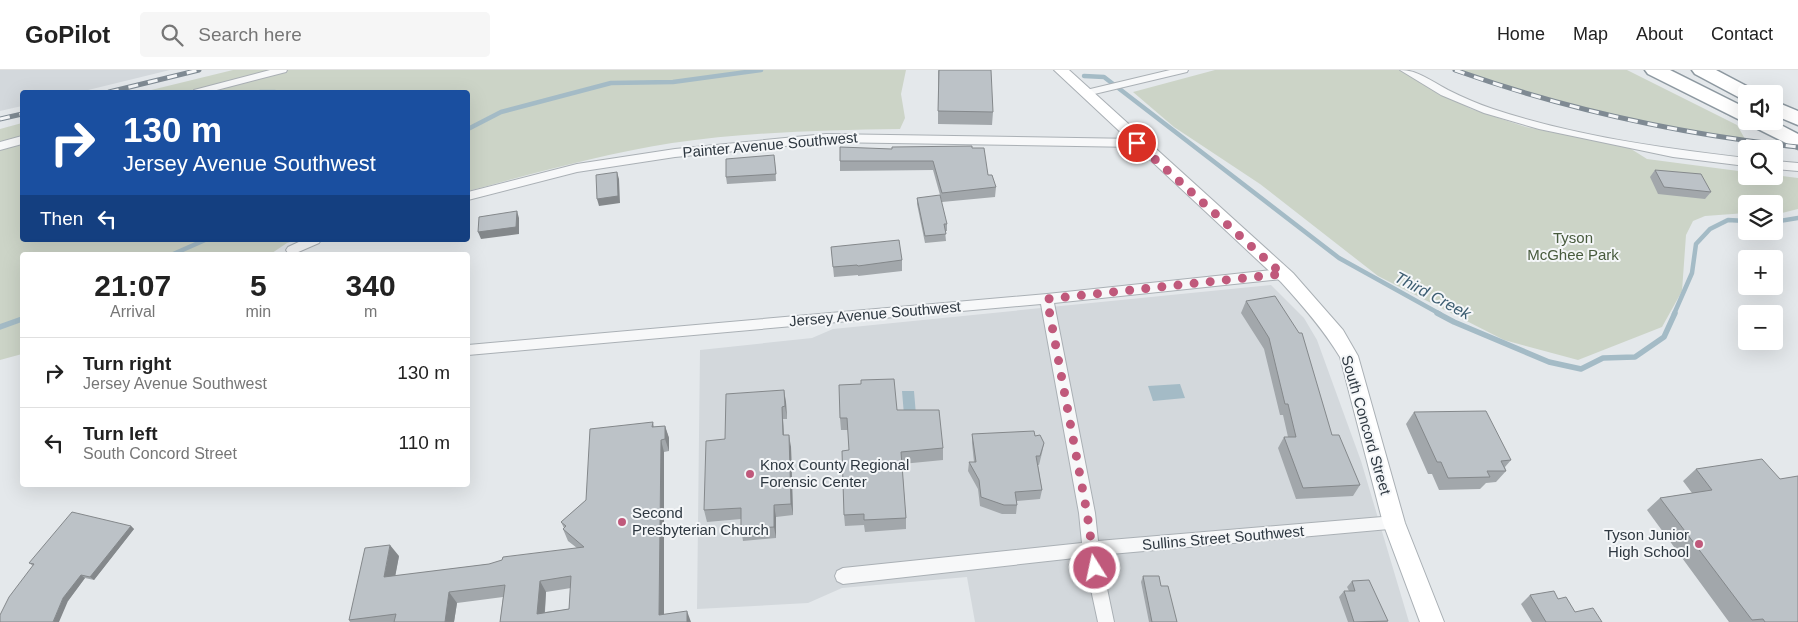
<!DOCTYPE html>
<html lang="en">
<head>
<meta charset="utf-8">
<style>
  body { margin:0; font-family:Arial,sans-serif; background:#f6f6f6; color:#222; height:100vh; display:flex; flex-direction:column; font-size:19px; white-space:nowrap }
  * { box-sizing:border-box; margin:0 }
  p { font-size:16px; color:#767676 }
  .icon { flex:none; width:28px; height:28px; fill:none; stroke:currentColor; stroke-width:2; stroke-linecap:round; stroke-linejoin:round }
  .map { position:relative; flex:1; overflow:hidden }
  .panel { position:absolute; left:20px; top:182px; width:450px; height:235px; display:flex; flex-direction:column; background:#fff; border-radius:5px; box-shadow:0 5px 20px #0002 }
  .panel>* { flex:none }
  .banner { position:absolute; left:20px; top:20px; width:450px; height:152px; border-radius:5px; box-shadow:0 5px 20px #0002; background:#1a4fa0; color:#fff; overflow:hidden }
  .fabs { position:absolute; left:1738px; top:15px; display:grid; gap:10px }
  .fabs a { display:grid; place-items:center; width:45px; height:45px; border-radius:5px; background:#fff; box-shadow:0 5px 20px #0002; font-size:25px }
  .pin { position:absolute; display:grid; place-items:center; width:42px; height:42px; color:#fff; margin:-21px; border:2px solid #fff; border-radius:50%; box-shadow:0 1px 5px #0007 }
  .me { position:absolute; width:55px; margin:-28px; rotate:350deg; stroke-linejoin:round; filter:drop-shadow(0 0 4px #0008) }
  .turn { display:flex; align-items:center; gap:18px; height:105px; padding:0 20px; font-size:22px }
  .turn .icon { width:65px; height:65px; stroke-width:2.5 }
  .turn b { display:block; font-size:35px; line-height:42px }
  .then { display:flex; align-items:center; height:48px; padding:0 20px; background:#0003; gap:10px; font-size:19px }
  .eta { display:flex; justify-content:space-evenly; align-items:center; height:85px; text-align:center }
  .eta b { font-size:30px; font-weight:800; line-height:35px }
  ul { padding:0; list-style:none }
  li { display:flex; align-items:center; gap:15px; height:70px; padding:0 20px; border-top:1px solid #e0e0e0 }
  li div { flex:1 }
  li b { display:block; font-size:19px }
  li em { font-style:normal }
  header { display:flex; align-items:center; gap:30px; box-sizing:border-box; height:70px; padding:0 25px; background:#fff; border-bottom:1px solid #e0e0e0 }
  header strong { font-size:24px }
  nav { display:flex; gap:28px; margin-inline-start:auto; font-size:18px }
  .search { width:350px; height:45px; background:#f6f6f6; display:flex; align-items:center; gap:12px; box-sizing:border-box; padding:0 18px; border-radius:5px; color:#767676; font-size:19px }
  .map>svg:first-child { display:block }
  .built { fill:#d3d8dc }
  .green { fill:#ccd4c7 }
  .water { fill:#a4bbc6 }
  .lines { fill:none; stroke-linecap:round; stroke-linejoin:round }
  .stream-far1 { stroke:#a4bbc6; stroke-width:4.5 }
  .stream { stroke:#a4bbc6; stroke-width:5.5 }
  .street-casing { stroke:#aab0b5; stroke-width:2 }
  .secondary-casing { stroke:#aab0b5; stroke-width:2 }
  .highway-casing { stroke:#8d98a0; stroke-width:3 }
  .street { fill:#f7f8f9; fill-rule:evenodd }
  .secondary { fill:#fff; fill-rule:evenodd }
  .highway { fill:#fff; fill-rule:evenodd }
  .rail-casing { stroke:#7f8a93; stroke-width:5 }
  .rail { stroke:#f4f6f8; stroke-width:3; stroke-dasharray:10; stroke-linecap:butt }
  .wall { fill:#a2a7ab; fill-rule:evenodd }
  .shaded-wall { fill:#84888b }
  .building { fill:#bcc2c7; stroke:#84888b; fill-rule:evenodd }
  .route { stroke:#c0597b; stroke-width:9; stroke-dasharray:0 16.2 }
  .poi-dot { fill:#c0597b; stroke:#f4f6f8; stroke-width:2 }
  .labels { text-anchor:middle; stroke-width:4; stroke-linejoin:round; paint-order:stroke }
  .street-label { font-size:15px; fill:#2e3841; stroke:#f4f6f8 }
  .park-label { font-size:15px; fill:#485b3d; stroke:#f4f6f8 }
  .poi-label { font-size:15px; fill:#2e3841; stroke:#f4f6f8; text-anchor:start }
  .water-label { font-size:16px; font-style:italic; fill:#3c5d71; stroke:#f4f6f8 }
</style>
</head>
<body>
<header>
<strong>GoPilot</strong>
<div class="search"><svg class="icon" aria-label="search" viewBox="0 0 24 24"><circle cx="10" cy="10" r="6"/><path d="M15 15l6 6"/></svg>Search here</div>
<nav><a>Home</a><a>Map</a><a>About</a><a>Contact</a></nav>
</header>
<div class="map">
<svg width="1798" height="552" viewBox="0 0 1798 552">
  <rect width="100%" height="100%" fill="#e4e8eb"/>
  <!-- built -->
  <path class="built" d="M0,0h170l-90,22h-58v14l-22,5z
    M1271,215l33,33 13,22 44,121 48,161h-434l-8,-45 -125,11 -34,15 -111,6 3,-259 112,-12 21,-9z"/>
  <!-- green -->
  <path class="green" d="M233,0h673l-5,24 4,24 -5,11c-76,1 -153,3 -228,14 -69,11 -137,30 -204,48v-99h-325z
    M1215,0h184l72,39 55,18 102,20 19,12 99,13v4l28,-1 24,3v31l-24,6v-11h-28v9l-41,3 -12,5 -7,14 -4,56 -20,36 -84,33 -74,-20 -126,-64 -118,-92 -86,-57 -41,-35z
    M1458,0h169l110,55 8,14c-97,-14 -193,-37 -287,-69z
    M22,53v117h274l-9,3 -18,12h-247v99l-22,6v-231z"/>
  <!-- water -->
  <path class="water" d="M1180,314l5,14 -32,3 -5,-15z
    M902,321h12l2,24h-12z"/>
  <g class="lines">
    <!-- stream-far1 -->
    <path class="stream-far1" d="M1084,6l20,1 235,181 101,56
      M260,22h15
      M468,59l33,-17 110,-29 62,-1 88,-12
      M1774,152l24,-4
      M171,185l34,-15
      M1674,244l18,-41 4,-29 14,-15 18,-9 18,1"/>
    <!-- stream -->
    <path class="stream" d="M1437,243l17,9 95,40 32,7 22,-11 32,-1 29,-20 11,-24
      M0,257l22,-8"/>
    <!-- street casing -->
    <g class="street-casing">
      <path id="street" d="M270,0h17l-1,2 -77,20h-16l1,-2z
        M1170,0h18l-1,2 -101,24 -5,-3 1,-2z
        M1400,0c18,0 31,11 48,20 14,7 30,14 45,19 81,27 168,39 253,49v8l-73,-9 -134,-28 -55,-16 -43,-18z
        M826,64l311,5 6,4 -6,4 -311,-5 -151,15 -98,15 -109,28v-8l109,-28 98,-15z
        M22,66v8l-22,6v-8z
        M1774,91l24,2v8l-24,-2z
        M303,170h18l-2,3 -23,10h-8l-2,-3 2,-3z
        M1282,199l6,5 -6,5 -228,24 41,210 3,28 296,-25 6,2 2,5 -2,5 -300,27 14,67h-16l-14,-65 -241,27 -6,-3 -2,-5 2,-5 6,-3 239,-25 -3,-30 -38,-209 -573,51v-10l579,-51z"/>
    </g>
    <!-- secondary casing -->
    <g class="secondary-casing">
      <path id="secondary" d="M1054,0h15l224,203 50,57 15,26 47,167 39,99h-24l-37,-99 -43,-166c-17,-28 -37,-51 -59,-75z"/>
    </g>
    <!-- highway casing -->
    <g class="highway-casing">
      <path id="highway" d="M1645,0h25l76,38v13h27l25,13v15l-150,-75z
        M1692,0h24l38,20 3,4h-11v6l-6,-2 -45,-24z
        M1774,31l24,10v14l-24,-10z"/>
    </g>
    <!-- street -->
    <use href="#street" class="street"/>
    <!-- secondary -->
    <use href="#secondary" class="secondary"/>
    <!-- highway -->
    <use href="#highway" class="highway"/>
    <!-- rail casing -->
    <g class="rail-casing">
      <path id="rail" d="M1455,0c112,40 225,64 343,77
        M109,22l90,-22
        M0,49l22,-5"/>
    </g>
    <!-- rail -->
    <use href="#rail" class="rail"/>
  </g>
  <!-- wall -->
  <path class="wall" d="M938,0l55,42 -1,13 -54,-1z
    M972,78l16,27 8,12 -1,10 -53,5 -9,-32 -93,1v-10l52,-12z
    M775,92l1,19 -49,3 -1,-7z
    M1655,100l56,22 -6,7 -47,-5 -8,-17z
    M917,128l30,26v7h-2l1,10 -21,2 -8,-39z
    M831,177l71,13v11l-44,5v-1l-24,2z
    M1246,231l86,134 28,50 -7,11 -57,3 -18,-51 6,-11h4l-5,-22h-3l-16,-66 -23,-36z
    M786,332l1,17h-4l1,16 7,12 2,68 -17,2v21l-33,3 -2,-12v-10l-34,3 -3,-12 21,-71z
    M897,340l46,38v12l-41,4 4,54v11l-41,3 -1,-7 -19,1 -1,-11 5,-65 -1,-20h-7l-1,-12z
    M1414,342l97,48 -6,7 1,4 -10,11 -10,1 -6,6 -41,1 -7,-16h-4l-22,-50z
    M653,352l1,5 11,-1 4,12v13l-5,1v163l27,7h-191l3,-25 -46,6 -3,19h-104l-1,-2 50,-64 -4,20 94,-12 88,-16 -9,-7 -5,-12 1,-1 -3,-6 25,-22zM571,518l-2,21 -24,3 1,-20z
    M972,364l63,2 9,7 -2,10 -3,12h-1l4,25 -2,9 -23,2v4l-1,9h-14l-22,-8 -2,-17 -10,-18 1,-9h5l-2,-19z
    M1696,399l84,10 18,143h-69l-82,-112 13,-12 32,-5 -9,-12z
    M131,456l3,3 -40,51 -9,-2 -17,23 -35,-35 -4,-3z
    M1143,506l18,10 16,36h-28l-8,-40z
    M1352,511l36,40 -1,1h-39l-9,-25 5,-6h5l-2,-4z
    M1530,525l28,4 17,13 27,10h-70l-11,-18z"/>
  <!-- shaded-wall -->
  <path class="shaded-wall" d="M617,102l2,7 1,24 -21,3 -2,-7z
    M517,141l2,7v16l-38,5 -3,-7z
    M784,320l2,12 1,17 -2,-13z
    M782,337l1,12 1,28 -1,-12z
    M665,356l4,12v13l-4,-12z
    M789,365l2,12 2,68 -2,-11z
    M661,370l3,12v170l-5,-7z
    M774,435l2,12v21l-2,-11z
    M131,456l3,3 -40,51 -4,-3z
    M390,475l9,11 -6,32 -9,-11z
    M81,505l4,3 -17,23 -9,21h-6l10,-24z
    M540,511l6,11 -2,30 -7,-8z
    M449,522l8,11 -3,19h-9z
    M687,541l4,11h-4z"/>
  <!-- building -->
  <path class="building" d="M939,0h52l2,42 -55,-1z
    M972,76v2h12l4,27h4l4,12 -54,6 -9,-32h-93v-14l52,2v-2z
    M774,85l2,19 -50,3v-18z
    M1655,100l46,4 10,18 -47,-5z
    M617,102l1,24 -21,3 -1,-24z
    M940,125l7,29h-3l2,10 -21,2 -8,-38z
    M517,141l-1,16 -38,5 1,-15z
    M899,170l3,20 -44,6 -1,-1 -24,2 -2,-20z
    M1275,226l24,37h3l30,102h7l21,50 -57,3 -19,-51h12l-8,-33h-3l-16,-66 -23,-37z
    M894,309l3,31h42l4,38 -42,4 5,66 -42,2v-6l-20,1 -2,-64 7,-1 -2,-32h-7l-1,-33 22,-1v-4z
    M784,320l1,16 -3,1 1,28h6l2,69 -17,1v22l-33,2v-21l-37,2 2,-69 19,-2 1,-45z
    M1486,341l25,49 -10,1 5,10h-19l3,6 -42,1 -7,-16h-4l-23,-50z
    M653,352l-1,5 13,-1v13l-4,1 -2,175 28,-4v11h-187l5,-37 -56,7 -4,30h-51l2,-8 -47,6 16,-72 25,-3 -6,32 105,-13 13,-4 1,-3 81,-10 -21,-18 3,-3 -5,-4 25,-22 4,-71zM571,506l-2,33 -32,5 3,-33z
    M1034,361l1,5 5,-1 4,8 -4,13h-4l6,34 -27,2 2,13h-13l-23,-8 -2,-17 -10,-18h7l-4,-28z
    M1762,389l18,20 18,-3v146h-33l-2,-3 -11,1 -92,-122 52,-8 -16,-21z
    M72,442l59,14 -41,51 -9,-2 -18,23 -10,24h-53v-7l9,-18 25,-33 -5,-1z
    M1143,506h16l2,10h7l9,36h-25z
    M1369,510l19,41 -34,1 -10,-31h11l-3,-10z
    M1554,521l4,8 8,-2 9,15 18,-4 9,14h-56l-16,-27z"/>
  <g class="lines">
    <!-- route -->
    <path class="route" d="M1095,498l-8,-55 -40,-214 235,-25 -145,-131"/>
  </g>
  <!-- markers -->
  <g class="poi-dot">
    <circle cx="750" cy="404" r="5"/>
    <circle cx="622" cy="452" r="5"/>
    <circle cx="1699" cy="474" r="5"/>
  </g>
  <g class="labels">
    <!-- street labels -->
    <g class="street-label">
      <text transform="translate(770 75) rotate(-5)" y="5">Painter Avenue Southwest</text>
      <text transform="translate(875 244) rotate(-5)" y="5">Jersey Avenue Southwest</text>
      <text transform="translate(1366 355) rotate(74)" y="5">South Concord Street</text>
      <text transform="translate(1223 468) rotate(-5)" y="5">Sullins Street Southwest</text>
    </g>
    <!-- park labels -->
    <g class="park-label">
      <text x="1573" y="173">Tyson<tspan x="1573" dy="17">McGhee Park</tspan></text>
    </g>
    <!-- poi labels -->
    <g class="poi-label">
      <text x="760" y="400">Knox County Regional<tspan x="760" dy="17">Forensic Center</tspan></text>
      <text x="632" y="448">Second<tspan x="632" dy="17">Presbyterian Church</tspan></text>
      <text x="1689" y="470" text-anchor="end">Tyson Junior<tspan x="1689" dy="17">High School</tspan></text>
    </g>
    <!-- water labels -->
    <g class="water-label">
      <text transform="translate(1433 225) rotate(28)" y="6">Third Creek</text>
    </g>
  </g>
</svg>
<div class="fabs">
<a><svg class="icon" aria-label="sound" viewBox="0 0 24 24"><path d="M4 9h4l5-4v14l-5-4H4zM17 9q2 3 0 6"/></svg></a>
<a><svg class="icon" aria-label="search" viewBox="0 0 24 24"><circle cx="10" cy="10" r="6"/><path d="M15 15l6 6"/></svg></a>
<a><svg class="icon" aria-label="layers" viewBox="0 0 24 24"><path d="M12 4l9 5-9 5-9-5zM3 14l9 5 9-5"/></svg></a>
<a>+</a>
<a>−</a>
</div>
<div class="pin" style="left:1137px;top:73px;background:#d93025"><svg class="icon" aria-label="arrive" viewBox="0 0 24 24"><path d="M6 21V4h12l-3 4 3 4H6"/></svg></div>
<svg class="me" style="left:1095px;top:498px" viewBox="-20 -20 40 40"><circle r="17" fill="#c0597b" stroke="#fff" stroke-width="3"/><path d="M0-11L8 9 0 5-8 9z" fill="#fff"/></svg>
<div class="banner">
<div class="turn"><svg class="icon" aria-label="right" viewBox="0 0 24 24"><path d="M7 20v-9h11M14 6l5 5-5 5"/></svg><div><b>130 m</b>Jersey Avenue Southwest</div></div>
<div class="then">Then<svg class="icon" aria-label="left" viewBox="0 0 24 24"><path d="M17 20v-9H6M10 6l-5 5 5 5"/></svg></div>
</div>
<section class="panel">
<div class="eta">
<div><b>21:07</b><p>Arrival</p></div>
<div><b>5</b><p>min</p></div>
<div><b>340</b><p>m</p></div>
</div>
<ul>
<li><svg class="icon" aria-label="right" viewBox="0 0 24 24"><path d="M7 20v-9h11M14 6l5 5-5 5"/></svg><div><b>Turn right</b><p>Jersey Avenue Southwest</p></div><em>130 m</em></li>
<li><svg class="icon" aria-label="left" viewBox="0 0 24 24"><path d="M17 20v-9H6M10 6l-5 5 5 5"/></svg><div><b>Turn left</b><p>South Concord Street</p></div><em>110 m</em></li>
</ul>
</section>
</div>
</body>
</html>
